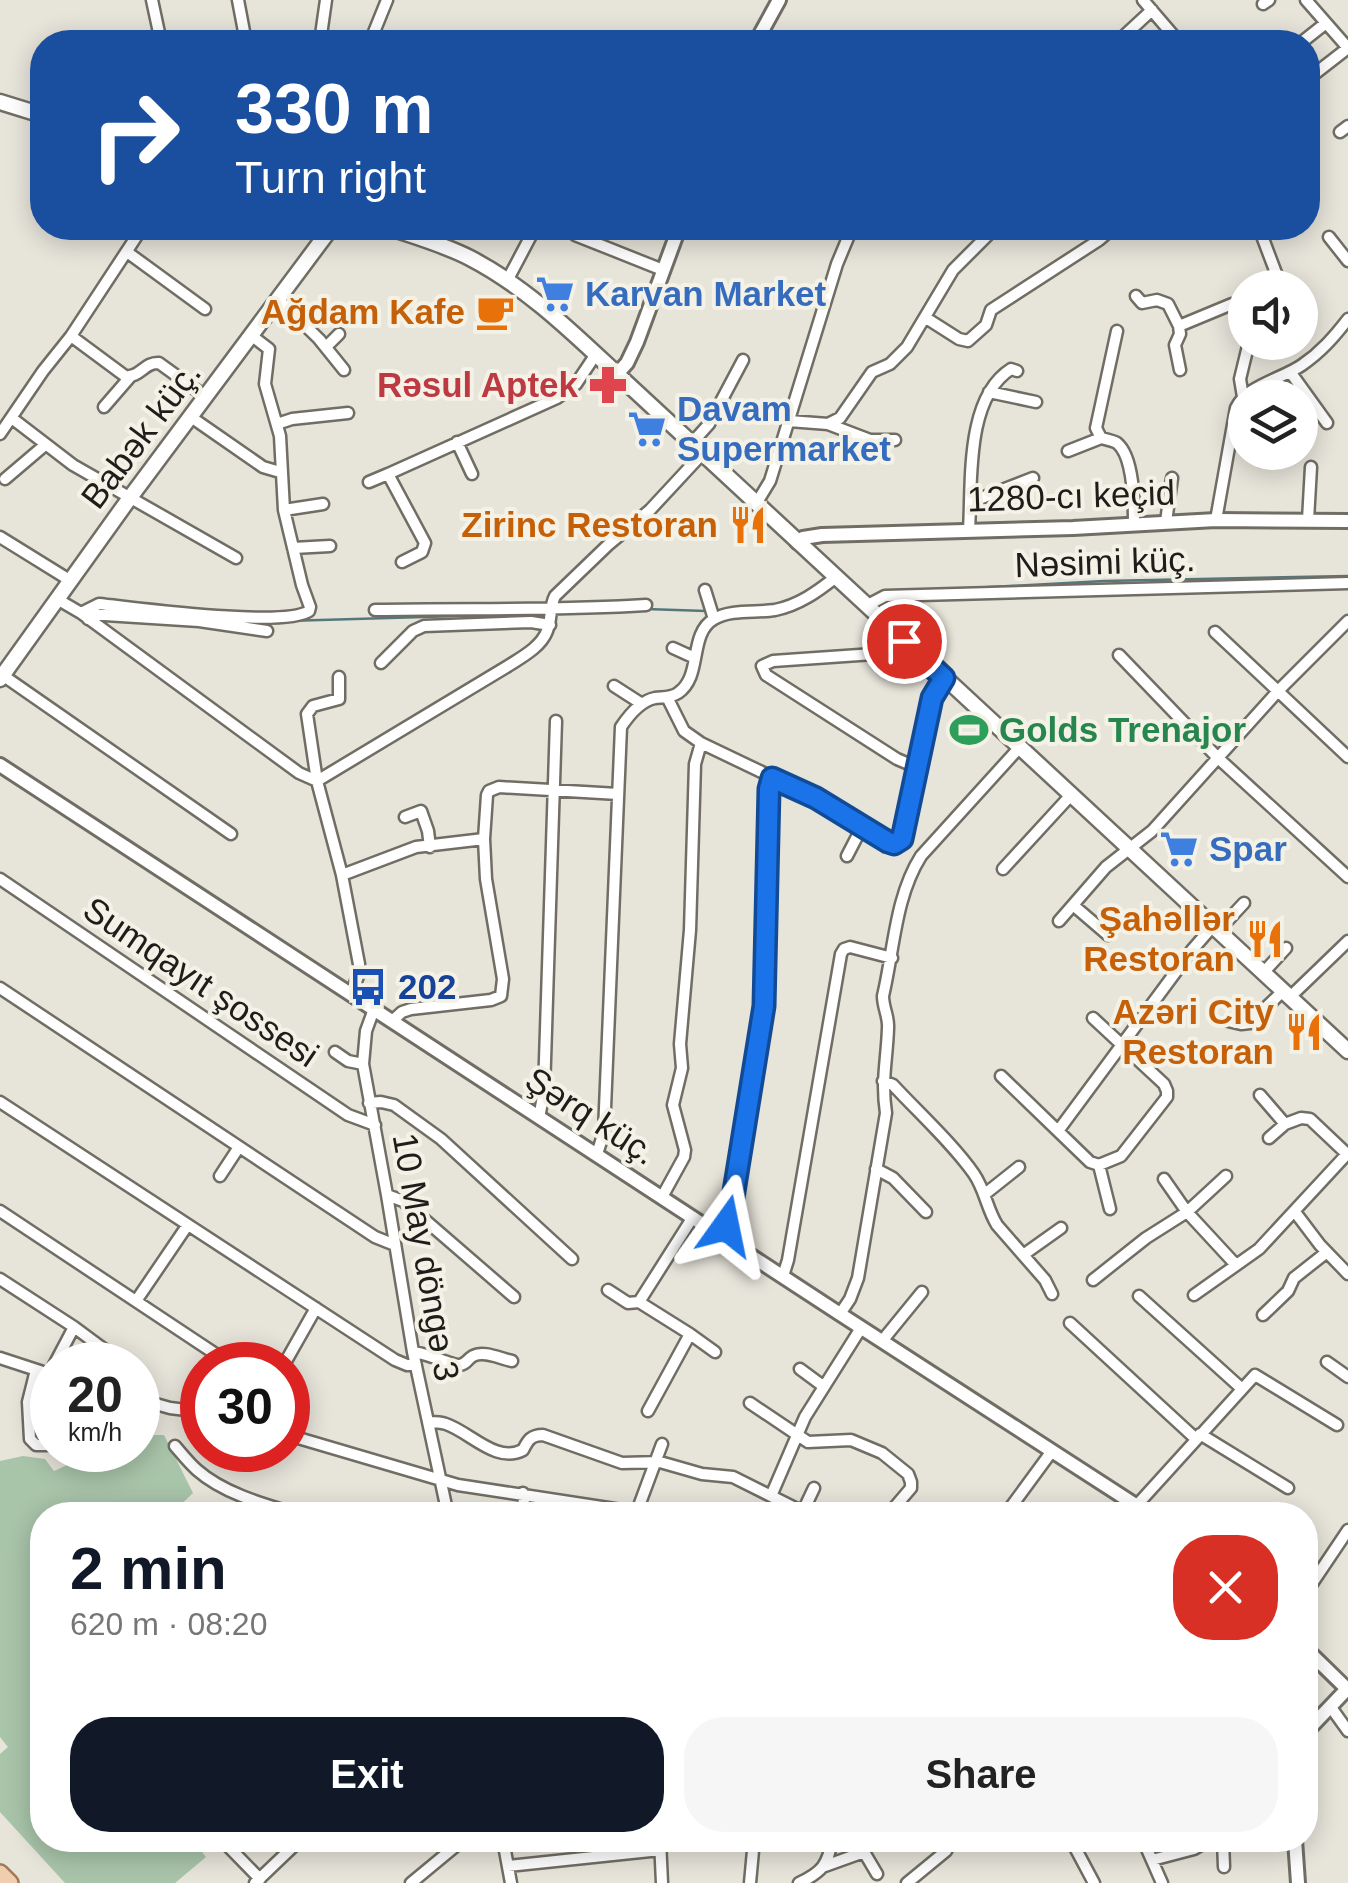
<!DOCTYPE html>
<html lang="en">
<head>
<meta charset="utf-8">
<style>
  body { margin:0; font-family:Arial,sans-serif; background:#f6f6f6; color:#222; height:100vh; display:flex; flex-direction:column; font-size:38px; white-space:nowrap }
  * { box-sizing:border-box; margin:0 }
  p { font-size:32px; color:#767676 }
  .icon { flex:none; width:55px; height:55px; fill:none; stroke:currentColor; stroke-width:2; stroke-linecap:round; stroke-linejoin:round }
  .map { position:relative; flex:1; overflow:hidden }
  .sheet { position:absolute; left:30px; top:1502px; width:1288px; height:350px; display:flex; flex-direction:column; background:#fff; border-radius:40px; box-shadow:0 5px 25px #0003 }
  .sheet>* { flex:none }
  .banner { position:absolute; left:30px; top:30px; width:1290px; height:210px; border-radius:40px; box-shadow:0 5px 25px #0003; background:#1a4fa0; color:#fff; overflow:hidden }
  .tools { position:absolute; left:1228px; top:270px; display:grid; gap:20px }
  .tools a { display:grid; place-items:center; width:90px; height:90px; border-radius:50%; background:#fff; box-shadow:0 5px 25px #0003; font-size:50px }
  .speed { position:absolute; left:30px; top:1342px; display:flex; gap:20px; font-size:50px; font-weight:700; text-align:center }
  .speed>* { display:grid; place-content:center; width:130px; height:130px; border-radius:50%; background:#fff; box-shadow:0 5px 25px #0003; line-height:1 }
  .speed small { font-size:25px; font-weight:400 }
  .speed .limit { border:15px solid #d22; background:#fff; color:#111 }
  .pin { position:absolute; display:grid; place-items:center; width:85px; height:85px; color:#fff; margin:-42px; border:5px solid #fff; border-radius:50%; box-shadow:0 2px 10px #0007 }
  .me { position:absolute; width:110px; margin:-55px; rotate:12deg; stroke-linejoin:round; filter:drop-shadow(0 0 8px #0008) }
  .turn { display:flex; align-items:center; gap:35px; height:210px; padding:0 40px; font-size:45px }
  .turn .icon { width:130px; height:130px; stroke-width:2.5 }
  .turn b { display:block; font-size:70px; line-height:85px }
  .round { display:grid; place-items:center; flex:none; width:105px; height:105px; border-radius:40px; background:#f6f6f6 }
  .headline { display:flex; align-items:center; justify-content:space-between; height:170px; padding:0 40px }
  h1 { font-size:60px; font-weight:700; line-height:75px; color:#111827 }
  .primary-button { display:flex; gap:20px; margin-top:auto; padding:20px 40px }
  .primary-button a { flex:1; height:115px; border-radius:40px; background:#111827; color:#fff; font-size:40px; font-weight:700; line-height:115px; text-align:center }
  .primary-button a+a { background:#f6f6f6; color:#222 }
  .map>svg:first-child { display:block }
  .green { fill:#a8c4a9 }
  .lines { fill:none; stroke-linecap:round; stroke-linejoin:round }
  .stream { stroke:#55777b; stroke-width:2.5 }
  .minor-casing { stroke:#706e64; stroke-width:15 }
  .tertiary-casing { stroke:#706e64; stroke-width:18 }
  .secondary-casing { stroke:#706e64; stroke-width:19 }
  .primary-casing { stroke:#a17958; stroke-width:20 }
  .minor { stroke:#fff; stroke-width:10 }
  .tertiary { stroke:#fff; stroke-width:12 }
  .secondary { stroke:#fff; stroke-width:14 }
  .primary { stroke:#f1cdaf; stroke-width:15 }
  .route-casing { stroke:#114b97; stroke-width:25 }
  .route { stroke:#1a73e8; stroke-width:18 }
  .labels { text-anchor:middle; stroke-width:8; stroke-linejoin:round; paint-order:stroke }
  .shop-label { font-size:35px; font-weight:bold; fill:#366cbe; stroke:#f4f2e7; text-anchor:start }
  .food-label { font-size:35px; font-weight:bold; fill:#c56008; stroke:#f4f2e7; text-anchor:end }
  .health-label { font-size:35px; font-weight:bold; fill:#be3a42; stroke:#f4f2e7; text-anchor:end }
  .street-label { font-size:35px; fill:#1e1d1a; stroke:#f4f2e7 }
  .leisure-label { font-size:35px; font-weight:bold; fill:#27864d; stroke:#f4f2e7; text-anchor:start }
  .transit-label { font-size:35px; font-weight:bold; fill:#164399; stroke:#f4f2e7; text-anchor:start }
</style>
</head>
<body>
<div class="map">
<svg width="1348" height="1883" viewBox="0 0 1348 1883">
  <rect width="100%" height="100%" fill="#e7e4da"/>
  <!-- green -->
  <path class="green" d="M138,1435h26l29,58 -23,22h-128v325h150l14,17 -31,26h-110l-65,-71v-58l8,-7 -8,-10v-276l23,-5 22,3 9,12 46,-21h38z"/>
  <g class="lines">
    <!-- stream -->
    <path class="stream" d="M935,590l169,-9 244,-5
      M646,609l60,2
      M286,621l237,-7"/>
    <!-- minor casing -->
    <g class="minor-casing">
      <path id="minor" d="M152,0l9,42
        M238,0l8,42
        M1143,0l36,42
        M1306,0l42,48
        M1263,4l6,-4
        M1125,35l27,-25
        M320,42l6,-42
        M370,42l17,-42
        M1302,42l24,-19
        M1308,79l40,-31
        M1340,132l8,-6
        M1259,228l20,53 -7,7
        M575,235l88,35
        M1329,237l19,24
        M127,252l78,57
        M507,281l28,-53
        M1136,296l6,7 15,-3 11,4 11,22 1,8 -5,11 5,25
        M279,300l40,39 25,31
        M926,318l33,21 9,2 18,-16 5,-15 108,-70 14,-12
        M1179,326l53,-22 13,-1
        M1117,331l-21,97 5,10c4,1 13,3 16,5 17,14 17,60 17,80
        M71,336l54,40c15,2 19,-14 34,-13l47,34
        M326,347l13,-13
        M1291,373l36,50
        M989,392l47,10
        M1243,397l-3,-18 9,-37
        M104,407l26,-30
        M191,417l72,50 17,5
        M13,419l60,46 163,93
        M789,421l39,3 12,-6 32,-46 18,-8 17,-17 46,-77 42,-42
        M277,424l15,-5 56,-6
        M828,424l42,16h25
        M0,434l43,-63 28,-35 71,-108
        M457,442l15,32
        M691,444l18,-20 34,-64
        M1068,451l33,-13
        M5,479l40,-34
        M369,482l19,-8
        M971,502l62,-24
        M756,504l14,-23 67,-217 15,-36
        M284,510l39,-6
        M1216,520l20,-112c11,-23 46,-29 66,-43 19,-13 32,-28 46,-46
        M1308,520l3,-53
        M1166,522l6,-44
        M969,530c3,-47 -4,-132 42,-161l6,2
        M0,537l71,44
        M293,548l37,-2
        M402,562l20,-10 3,-9 -37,-69 169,-76 19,-14 20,-30
        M705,590l9,29
        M57,599l24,14 218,160 18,8
        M866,606l19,-10 463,-13
        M375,610c90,-2 181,1 271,-5
        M81,613l18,-9c39,4 184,24 210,7l1,-4 -8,-22 -18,-75 -4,-74 -15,-52 4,-35 -17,-13
        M88,619l9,-4h8l94,6 68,10
        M1215,632l133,125
        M904,641l-16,12 -115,8 -11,5 4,9 131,84 21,9
        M673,648l22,10
        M1119,655l99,103 130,119
        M381,663l32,-32 11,-5 107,-4 19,3
        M1,674l230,160
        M614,686l28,18
        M667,697l17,34 17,12 115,55 78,46 8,-5 30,-141 12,-20
        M317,781l-10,-67 6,-8 26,-7v-22
        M405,817l16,-6 7,20 2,16
        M847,856l15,-29
        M1003,869l68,-74
        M342,875l74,-28 68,-8
        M0,879l348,236 27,10
        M1073,905l35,30
        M1059,921l47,-54 46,-36 127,-141 69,-69
        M1218,931l26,-28
        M1263,973l23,-25
        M0,988l375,249 20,8
        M351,993l8,-19v-10l-17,-89 -25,-94 191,-115c14,-9 33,-19 39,-35 5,-12 2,-23 8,-35l53,-51 42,-35 52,-56
        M1290,997l58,-56
        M374,1009l-8,22 -3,33 24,131 26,157 35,163
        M392,1021l10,-9 9,-3 80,-9 10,-4 2,-17 -17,-100 -2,-40 3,-44 2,-4 10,-4 119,7
        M1228,1021l13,3 9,-1 33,-32
        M335,1052l13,9 15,3
        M1001,1076l89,86 9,3 22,-9 46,-59v-6l-3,-7 -71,-66
        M883,1081l10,4c26,28 60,59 81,89 11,16 13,35 23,51l48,55 7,14
        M1260,1095l25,29 16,-6 9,1 37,35
        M0,1102l395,258 12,5h9
        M369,1103l12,-1 13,3 47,34 131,120
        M539,1118l5,-27 12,-370
        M1058,1131l134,-181 21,-24
        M1269,1138l16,-14
        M597,1154l7,-22 17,-405c8,-12 19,-26 34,-29 8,-1 16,0 23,-5 25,-17 10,-59 36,-74 17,-10 42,-6 61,-9 24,-5 42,-18 61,-33
        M1099,1165l11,44
        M876,1169l17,9 33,34
        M220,1176l19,-29
        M1164,1179l23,33 49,53
        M985,1194l34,-27
        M387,1195l16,6 111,96
        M662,1197l22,-40 1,-7 -12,-45 9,-37 -2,-24 10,-114 5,-166 6,-21
        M0,1211l220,146 1,8
        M1295,1212l25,33 28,29
        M720,1236l6,-10 5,-17 33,-203 4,-202 4,-26
        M1023,1255l38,-27
        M783,1276l5,-16 53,-306 3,-5 6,-2 42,11
        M0,1279l74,48 -20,38
        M1093,1280l53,-42 41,-26 39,-36
        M608,1290l20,13 11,-1
        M1194,1295l65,-46 89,-96
        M1139,1296l102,92
        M136,1301l51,-75
        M840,1314l10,-15 8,-21 28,-165c-5,-33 1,-53 2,-85 1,-11 -5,-20 -5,-32 11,-46 12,-99 38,-140l98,-108
        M1263,1315l25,-24 6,-13 33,-26
        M1070,1323l126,116
        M74,1327l31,23
        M690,1334l25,18
        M882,1341l40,-49
        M413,1352c13,1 41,14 47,13 8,-2 6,-5 13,-9 11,-6 28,3 39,5
        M0,1358l52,17
        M286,1361l30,-53
        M1327,1362l21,15
        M800,1369l23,17
        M36,1370l-8,32 2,37 6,6h16
        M138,1399l32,9 32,4
        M750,1403l58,39 43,-2 31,13 26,21 3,8v6l-23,27
        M648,1411l42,-77 -51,-32 54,-85
        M429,1422c6,0 11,0 17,2 24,8 50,40 77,26 5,-10 8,-15 20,-15l79,28 38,-1 42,12 31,3 38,19 34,-79 56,-89
        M1200,1434l88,54
        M288,1435l170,50 196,30
        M175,1446c7,8 14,17 22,24 27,24 69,35 103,45
        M523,1493l2,22
        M771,1496l24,12 4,7
        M1137,1505l118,-130 82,50
        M798,1512l7,-5 9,-19
        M636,1514l26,-70
        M1005,1515l47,-64
        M1305,1594l43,-64
        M1330,1706l18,25
        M222,1840l38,39
        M503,1840l8,43
        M660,1840l2,43
        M1071,1840l23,43
        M1143,1840l19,43
        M1223,1840l1,27
        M1152,1860l42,-11 15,-9
        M508,1866l152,-16
        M825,1866l39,-14 13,22
        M255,1883l45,-43
        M411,1883l52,-43
        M750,1883l4,-43
        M799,1883c23,-11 29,-18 33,-43
        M907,1883l39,-32 2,-4 -1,-7"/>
    </g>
    <!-- tertiary casing -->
    <g class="tertiary-casing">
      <path id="tertiary" d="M756,42l23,-42
        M617,374l10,-11 10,-21 42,-114
        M797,542l6,-4 19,-3 251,-7 143,-8 132,1
        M0,765l840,549 311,201
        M1305,1648l42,41
        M1305,1733l43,-45
        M1295,1840l3,43"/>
    </g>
    <!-- secondary casing -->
    <g class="secondary-casing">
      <path id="secondary" d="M0,102l42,13
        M390,228c27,9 55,17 80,30 56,29 102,74 147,116l731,677
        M0,679l129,-180 202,-271"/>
    </g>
    <!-- primary casing -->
    <g class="primary-casing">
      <path id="primary" d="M0,1873l10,10"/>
    </g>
    <!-- minor -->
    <use href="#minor" class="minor"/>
    <!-- tertiary -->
    <use href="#tertiary" class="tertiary"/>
    <!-- secondary -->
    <use href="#secondary" class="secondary"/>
    <!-- primary -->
    <use href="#primary" class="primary"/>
  </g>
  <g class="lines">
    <!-- route casing -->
    <g class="route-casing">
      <path id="route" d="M726,1226l5,-16 33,-204 5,-217 3,-11 44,20 72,44 6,2 8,-5 30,-141 12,-20 -40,-37"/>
    </g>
    <!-- route -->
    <use href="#route" class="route"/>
  </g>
  <!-- icons -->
  <defs>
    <g id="supermarket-bare" transform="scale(3)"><path d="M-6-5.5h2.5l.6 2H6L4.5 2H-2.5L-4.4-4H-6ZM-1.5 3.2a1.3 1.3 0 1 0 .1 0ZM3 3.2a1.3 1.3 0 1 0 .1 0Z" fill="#3f7fe0" stroke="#f4f2e7" stroke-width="2.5" paint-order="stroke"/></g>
    <g id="cafe-bare" transform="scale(3)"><path d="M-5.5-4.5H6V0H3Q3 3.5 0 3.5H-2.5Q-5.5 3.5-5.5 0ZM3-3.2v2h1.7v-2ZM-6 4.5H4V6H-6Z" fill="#e8710a" stroke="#f4f2e7" stroke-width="2.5" paint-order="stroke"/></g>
    <g id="pharmacy-bare" transform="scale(3)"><path d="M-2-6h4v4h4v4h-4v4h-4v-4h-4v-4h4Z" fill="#e0444e" stroke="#f4f2e7" stroke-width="2.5" paint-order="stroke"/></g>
    <g id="restaurant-bare" transform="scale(3)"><path d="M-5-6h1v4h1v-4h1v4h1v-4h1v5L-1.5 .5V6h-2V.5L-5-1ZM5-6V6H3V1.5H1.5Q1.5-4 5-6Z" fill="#e8710a" stroke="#f4f2e7" stroke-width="2.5" paint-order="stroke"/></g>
    <g id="stadium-bare" transform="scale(3)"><path d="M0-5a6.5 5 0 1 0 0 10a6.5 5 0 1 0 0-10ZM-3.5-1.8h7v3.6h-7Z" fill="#2e9e5b" stroke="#f4f2e7" stroke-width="2.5" paint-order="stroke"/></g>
    <g id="bus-bare" transform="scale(3)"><path d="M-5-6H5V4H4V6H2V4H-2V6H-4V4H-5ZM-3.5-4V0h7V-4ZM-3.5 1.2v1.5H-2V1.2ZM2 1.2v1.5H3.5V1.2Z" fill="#1a4fb4" stroke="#f4f2e7" stroke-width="2.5" paint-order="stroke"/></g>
  </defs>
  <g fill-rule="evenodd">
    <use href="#supermarket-bare" x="555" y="294"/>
    <use href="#cafe-bare" x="495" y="312"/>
    <use href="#pharmacy-bare" x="608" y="385"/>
    <use href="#supermarket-bare" x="647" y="429"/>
    <use href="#restaurant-bare" x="748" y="525"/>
    <use href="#stadium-bare" x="969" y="730"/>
    <use href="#supermarket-bare" x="1179" y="849"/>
    <use href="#restaurant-bare" x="1265" y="939"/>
    <use href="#bus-bare" x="368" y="987"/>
    <use href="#restaurant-bare" x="1304" y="1032"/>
  </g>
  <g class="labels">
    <!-- shop labels -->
    <g class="shop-label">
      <text x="585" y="306">Karvan Market</text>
      <text x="677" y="421">Davam<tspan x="677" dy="40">Supermarket</tspan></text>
      <text x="1209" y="861">Spar</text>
    </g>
    <!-- food labels -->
    <g class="food-label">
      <text x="465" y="324">Ağdam Kafe</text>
      <text x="718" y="537">Zirinc Restoran</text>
      <text x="1235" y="931">Şahəllər<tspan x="1235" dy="40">Restoran</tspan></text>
      <text x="1274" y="1024">Azəri City<tspan x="1274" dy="40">Restoran</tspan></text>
    </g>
    <!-- health labels -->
    <g class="health-label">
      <text x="578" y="397">Rəsul Aptek</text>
    </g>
    <!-- street labels -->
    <g class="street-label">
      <text transform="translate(141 435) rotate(-53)" y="12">Babək küç.</text>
      <text transform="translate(1071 496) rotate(-2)" y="12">1280-cı keçid</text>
      <text transform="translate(1105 562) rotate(-2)" y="12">Nəsimi küç.</text>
      <text transform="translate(201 982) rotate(34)" y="12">Sumqayıt şossesi</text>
      <text transform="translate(591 1116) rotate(33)" y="12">Şərq küç.</text>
      <text transform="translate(426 1257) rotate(80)" y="12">10 May döngə 3</text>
    </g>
    <!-- leisure labels -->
    <g class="leisure-label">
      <text x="999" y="742">Golds Trenajor</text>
    </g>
    <!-- transit labels -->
    <g class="transit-label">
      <text x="398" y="999">202</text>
    </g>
  </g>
</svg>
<div class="tools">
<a><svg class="icon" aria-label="sound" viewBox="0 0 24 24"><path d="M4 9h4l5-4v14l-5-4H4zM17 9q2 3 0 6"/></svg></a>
<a><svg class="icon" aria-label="layers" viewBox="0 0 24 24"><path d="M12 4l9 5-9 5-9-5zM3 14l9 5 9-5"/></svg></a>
</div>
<div class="speed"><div>20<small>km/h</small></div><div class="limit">30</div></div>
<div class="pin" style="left:904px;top:641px;background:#d93025"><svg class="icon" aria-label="arrive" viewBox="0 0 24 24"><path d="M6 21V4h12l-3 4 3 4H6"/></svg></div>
<svg class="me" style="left:726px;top:1226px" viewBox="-20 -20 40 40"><path d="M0-17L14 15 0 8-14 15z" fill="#1a73e8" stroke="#fff" stroke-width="4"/></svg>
<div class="banner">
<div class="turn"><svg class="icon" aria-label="right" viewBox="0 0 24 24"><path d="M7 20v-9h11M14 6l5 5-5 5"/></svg><div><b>330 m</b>Turn right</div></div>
</div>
<section class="sheet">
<div class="headline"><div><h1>2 min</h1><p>620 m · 08:20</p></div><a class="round" style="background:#d93025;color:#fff"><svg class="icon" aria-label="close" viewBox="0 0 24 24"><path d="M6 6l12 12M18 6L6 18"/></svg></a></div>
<div class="primary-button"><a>Exit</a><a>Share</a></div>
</section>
</div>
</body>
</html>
